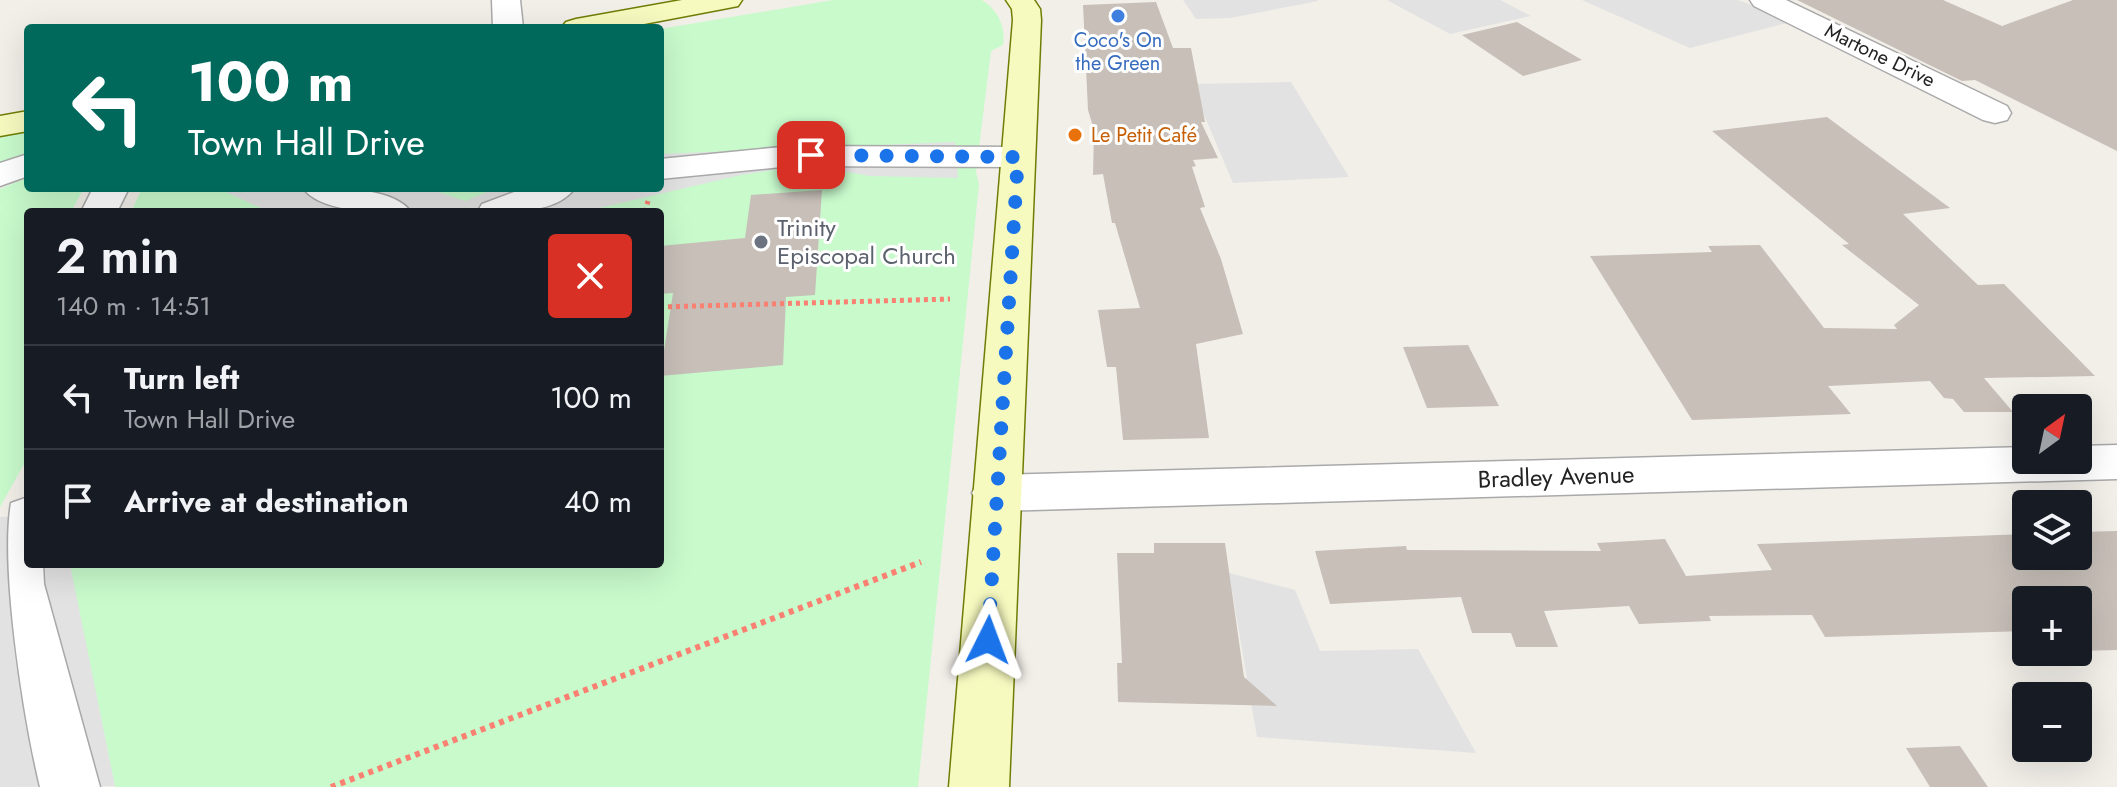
<!DOCTYPE html>
<html lang="en">
<head>
<meta charset="utf-8">
<style>
  body { margin:0; font-family:Jost,sans-serif; background:#20242c; color:#f1f3f6; height:100vh; display:flex; flex-direction:column; font-size:30px; white-space:nowrap }
  * { box-sizing:border-box; margin:0 }
  p { font-size:26px; color:#9ea1a6 }
  .icon { flex:none; width:44px; height:44px; fill:none; stroke:currentColor; stroke-width:2; stroke-linecap:round; stroke-linejoin:round }
  .map { position:relative; flex:1; overflow:hidden }
  .panel { position:absolute; left:24px; top:208px; width:640px; height:360px; display:flex; flex-direction:column; background:#171b24; border-radius:8px; box-shadow:0 8px 32px #0002 }
  .panel>* { flex:none }
  .banner { position:absolute; left:24px; top:24px; width:640px; height:168px; border-radius:8px; box-shadow:0 8px 32px #0002; background:#00695c; color:#fff; overflow:hidden }
  .needle { width:52px; rotate:33deg }
  .fabs { position:absolute; left:2012px; top:394px; display:grid; gap:16px }
  .fabs a { display:grid; place-items:center; width:80px; height:80px; border-radius:8px; background:#171b24; box-shadow:0 8px 32px #0002; font-size:40px }
  .pin { position:absolute; display:grid; place-items:center; width:68px; height:68px; color:#fff; margin:-34px; border-radius:16px; box-shadow:0 4px 12px #0006 }
  .me { position:absolute; width:88px; margin:-44px; rotate:3deg; stroke-linejoin:round; filter:drop-shadow(0 0 6px #0008) }
  .turn { display:flex; align-items:center; gap:28px; height:168px; padding:0 32px; font-size:36px }
  .turn .icon { width:104px; height:104px; stroke-width:2.5 }
  .turn b { display:block; font-size:56px; line-height:68px }
  .round { display:grid; place-items:center; flex:none; width:84px; height:84px; border-radius:8px; background:#20242c }
  .headline { display:flex; align-items:center; justify-content:space-between; height:136px; padding:0 32px }
  h1 { font-size:48px; font-weight:600; line-height:60px }
  ul { padding:0; list-style:none }
  li { display:flex; align-items:center; gap:24px; height:104px; padding:0 32px; border-top:2px solid #363941 }
  li div { flex:1 }
  li b { display:block; font-size:30px }
  li em { font-style:normal }
  .map>svg:first-child { display:block }
  .park { fill:#c8facc }
  .parking { fill:#e2e2e2 }
  .building { fill:#c7bfb8 }
  .lines { fill:none; stroke-linecap:round; stroke-linejoin:round }
  .street-casing { stroke:#a9a9a9; stroke-width:3 }
  .secondary-casing { stroke:#707d05; stroke-width:3 }
  .path-far1 { stroke:#fa8072; stroke-width:5; stroke-dasharray:4 4; stroke-linecap:butt }
  .path { stroke:#fa8072; stroke-width:6; stroke-dasharray:5 5; stroke-linecap:butt }
  .street { fill:#fff; fill-rule:evenodd }
  .secondary { fill:#f7fabf; fill-rule:evenodd }
  .route { stroke:#1a73e8; stroke-width:14; stroke-dasharray:0 25.2 }
  .shop-dot { fill:#3f7fe0; stroke:#fff; stroke-width:3 }
  .food-dot { fill:#e8710a; stroke:#fff; stroke-width:3 }
  .worship-dot { fill:#6b7280; stroke:#fff; stroke-width:3 }
  .labels { text-anchor:middle; stroke-width:6; stroke-linejoin:round; paint-order:stroke }
  .far-shop-label { font-size:20px; fill:#366cbe; stroke:#fff }
  .far-street-label { font-size:20px; fill:#222; stroke:#fff }
  .far-food-label { font-size:20px; fill:#c56008; stroke:#fff; text-anchor:start }
  .worship-label { font-size:24px; fill:#5b616d; stroke:#fff; text-anchor:start }
  .street-label { font-size:24px; fill:#222; stroke:#fff }
</style>
</head>
<body>
<div class="map">
<svg width="2117" height="787" viewBox="0 0 2117 787">
  <rect width="100%" height="100%" fill="#f2efe9"/>
  <!-- park -->
  <path class="park" d="M833,0h149c16,10 24,27 21,45l-12,6 -15,121 3,12 -61,603h-803l-54,-223h599v-352h-529l11,-24h518v-159z
    M28,129v27l-28,11v-31z
    M28,177v11h56l-13,24h-43v245l-28,50v-318z"/>
  <!-- parking -->
  <path class="parking" d="M1183,0h134l1,1 -88,17 -34,1z
    M1387,0h113l31,16 -81,18z
    M1582,0h156l57,21 -105,27z
    M1291,82l58,95 -116,6 -42,-99z
    M955,142l3,36 -88,-2 -63,-11 -66,10 -159,37h-312l-53,-24h209l39,13 32,-13h163v-34z
    M28,516v48h42l45,222 -115,1v-270z
    M1229,573l66,17 25,61 98,-2 58,104 -219,-16z"/>
  <!-- building -->
  <path class="building" d="M1797,0h146l59,26 71,-26h44v151l-142,-71 -13,1z
    M1156,2l17,46h18l14,74h-4l17,36 -25,2 3,6 -4,1 13,40 -5,1 21,51 22,75 -47,10 13,94 -86,2 -7,-73h-9l-9,-57 42,-2 -25,-85h-3l-9,-49 -10,1 1,-45 -6,-20 -5,-105z
    M1517,22l65,38 -59,16 -61,-41z
    M1827,117l123,91 -47,6 75,71 26,-1 91,92 -111,2 29,34h-49l-11,-13 -9,-1 -14,-17 -102,5 23,28 -159,6 -102,-164 122,-4 -4,-6 52,-1 64,83 73,1 -3,-4 25,-20 -77,-60 7,-1 -137,-113z
    M822,190l-7,105 -29,2 -3,68 -123,11 13,-83 -13,1v-48l85,-8 6,-43z
    M1468,345l31,61 -72,2 -24,-61z
    M2117,531v119l-39,1v-51h-52v31l-201,6 -13,-22 -103,1 2,5 -72,3 -10,-18 -85,5 14,36h-42l-5,-14h-39l-11,-36 -131,7 -15,-53 91,-5 1,4 194,1 -4,-8 68,-4 21,37 86,-6 -15,-26 269,-10v22h52v-24z
    M1154,543h71l19,134 33,29 -159,-4 -1,-39h5l-5,-110h37z
    M1960,746l28,41h-58l-24,-39z"/>
  <g class="lines">
    <!-- street casing -->
    <g class="street-casing">
      <path id="street" d="M492,0h28l3,28h-30z
        M1750,0h36l221,106 4,7 -4,7 -12,3 -12,-3 -229,-114z
        M791,146l227,1 12,3 5,7 -5,7 -12,3 -227,-1 -131,13v-20z
        M28,154v22l-28,10v-23z
        M93,188h36l-12,24h-36z
        M303,188c29,0 90,-2 108,24 -29,0 -90,2 -108,-24z
        M525,188h50c-19,27 -69,24 -98,24l5,-8z
        M2117,445v34l-1121,32 -17,-5 -7,-13 7,-13 17,-5 1030,-28v13h52v-14z
        M28,497v67h15l1,20 56,203h-60c-17,-71 -40,-220 -29,-284z"/>
    </g>
    <!-- secondary casing -->
    <g class="secondary-casing">
      <path id="secondary" d="M682,0h60l-4,6 -10,2 -105,20h-62l5,-6 10,-3z
        M1006,0h28l6,9 1,11 -32,767h-60l64,-767 -1,-11z
        M28,111v20l-28,5v-20z"/>
    </g>
    <!-- path-far1 -->
    <path class="path-far1" d="M645,212l3,-11
      M660,307l290,-8"/>
    <!-- path -->
    <path class="path" d="M331,787l590,-225"/>
    <!-- street -->
    <use href="#street" class="street"/>
    <!-- secondary -->
    <use href="#secondary" class="secondary"/>
  </g>
  <g class="lines">
    <!-- route -->
    <path class="route" d="M811,155l207,2 -30,483"/>
  </g>
  <!-- markers -->
  <circle class="shop-dot" cx="1118" cy="16" r="8"/>
  <circle class="food-dot" cx="1075" cy="135" r="8"/>
  <circle class="worship-dot" cx="761" cy="242" r="8"/>
  <g class="labels">
    <!-- far-shop labels -->
    <g class="far-shop-label">
      <text x="1118" y="47">Coco's On<tspan x="1118" dy="23">the Green</tspan></text>
    </g>
    <!-- far-street labels -->
    <g class="far-street-label">
      <text transform="translate(1880 55) rotate(26)" y="7">Martone Drive</text>
    </g>
    <!-- far-food labels -->
    <g class="far-food-label">
      <text x="1091" y="142">Le Petit Café</text>
    </g>
    <!-- worship labels -->
    <g class="worship-label">
      <text x="777" y="236">Trinity<tspan x="777" dy="28">Episcopal Church</tspan></text>
    </g>
    <!-- street labels -->
    <g class="street-label">
      <text transform="translate(1556 477) rotate(-2)" y="8">Bradley Avenue</text>
    </g>
  </g>
</svg>
<div class="fabs">
<a><svg class="needle" viewBox="-14 -14 28 28"><path d="M0-13l5 13h-10z" fill="#e53935"/><path d="M0 13l5-13h-10z" fill="#9ea1a6"/></svg></a>
<a><svg class="icon" aria-label="layers" viewBox="0 0 24 24"><path d="M12 4l9 5-9 5-9-5zM3 14l9 5 9-5"/></svg></a>
<a>+</a>
<a>−</a>
</div>
<div class="pin" style="left:811px;top:155px;background:#d93025"><svg class="icon" aria-label="arrive" viewBox="0 0 24 24"><path d="M6 21V4h12l-3 4 3 4H6"/></svg></div>
<svg class="me" style="left:988px;top:640px" viewBox="-20 -20 40 40"><path d="M0-17L14 15 0 8-14 15z" fill="#1a73e8" stroke="#fff" stroke-width="4"/></svg>
<div class="banner">
<div class="turn"><svg class="icon" aria-label="left" viewBox="0 0 24 24"><path d="M17 20v-9H6M10 6l-5 5 5 5"/></svg><div><b>100 m</b>Town Hall Drive</div></div>
</div>
<section class="panel">
<div class="headline"><div><h1>2 min</h1><p>140 m · 14:51</p></div><a class="round" style="background:#d93025;color:#fff"><svg class="icon" aria-label="close" viewBox="0 0 24 24"><path d="M6 6l12 12M18 6L6 18"/></svg></a></div>
<ul>
<li><svg class="icon" aria-label="left" viewBox="0 0 24 24"><path d="M17 20v-9H6M10 6l-5 5 5 5"/></svg><div><b>Turn left</b><p>Town Hall Drive</p></div><em>100 m</em></li>
<li><svg class="icon" aria-label="arrive" viewBox="0 0 24 24"><path d="M6 21V4h12l-3 4 3 4H6"/></svg><div><b>Arrive at destination</b></div><em>40 m</em></li>
</ul>
</section>
</div>
</body>
</html>
